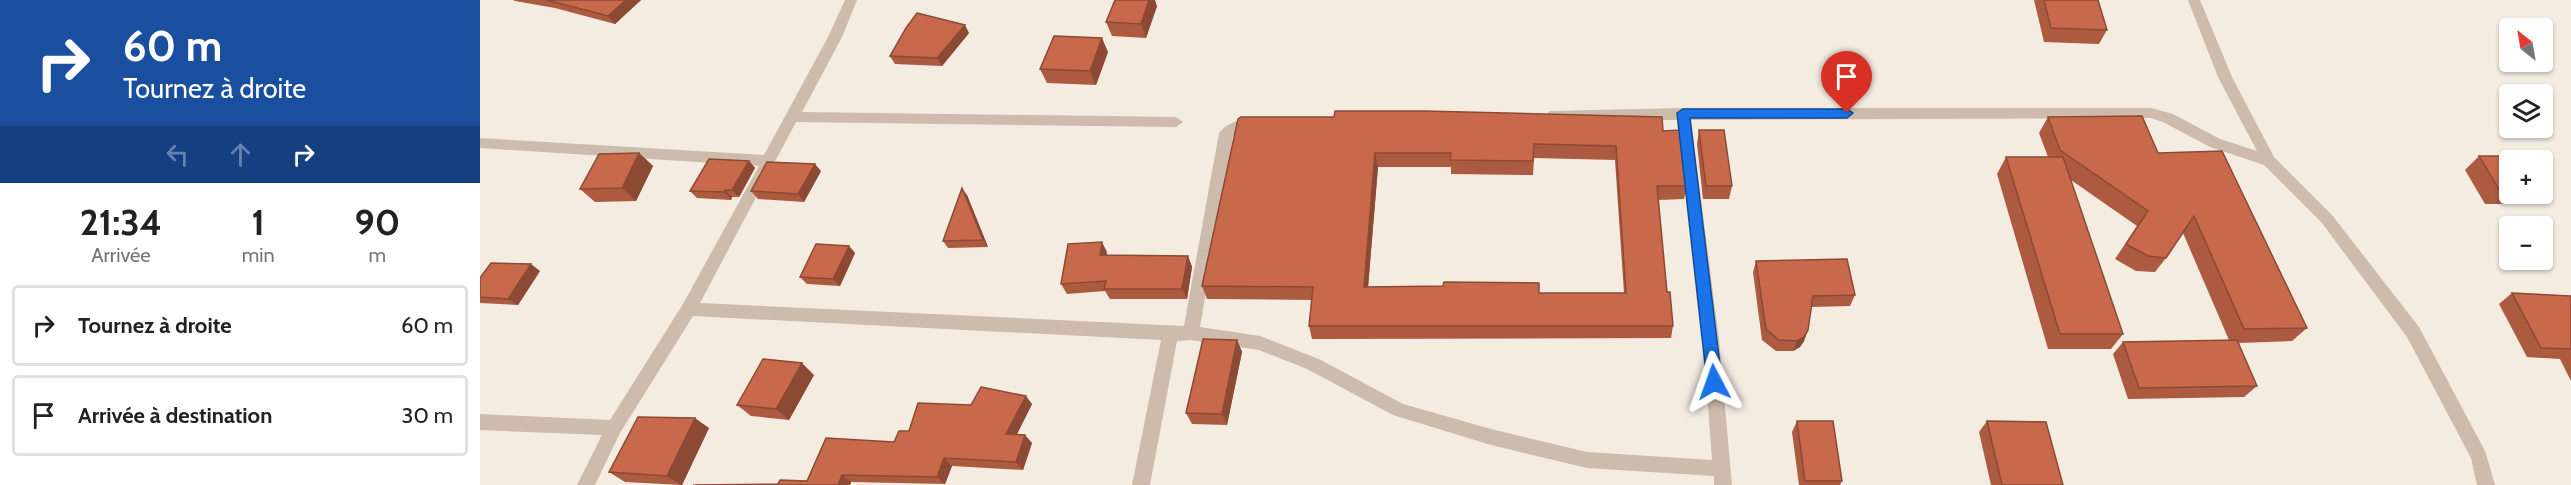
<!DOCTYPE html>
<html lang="fr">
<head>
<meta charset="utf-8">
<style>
  body { margin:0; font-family:Cabin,sans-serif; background:#f2f2f2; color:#222; height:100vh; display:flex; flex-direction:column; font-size:22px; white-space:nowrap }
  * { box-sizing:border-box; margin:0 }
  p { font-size:20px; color:#767676 }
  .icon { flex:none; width:33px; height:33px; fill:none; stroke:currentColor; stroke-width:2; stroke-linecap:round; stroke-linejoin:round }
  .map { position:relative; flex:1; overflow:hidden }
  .drawer { display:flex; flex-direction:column; background:#fff; width:480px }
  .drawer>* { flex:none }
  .guide { background:#1a4fa0; color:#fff; overflow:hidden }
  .needle { width:39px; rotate:329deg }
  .controls { position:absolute; left:2019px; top:18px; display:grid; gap:12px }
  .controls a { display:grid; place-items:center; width:54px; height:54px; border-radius:6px; background:#fff; box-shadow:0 2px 4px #0004; font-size:30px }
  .pin { position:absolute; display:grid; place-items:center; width:51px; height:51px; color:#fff; margin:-62px -26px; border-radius:50% 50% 50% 0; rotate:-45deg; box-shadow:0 0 6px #0007 }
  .pin .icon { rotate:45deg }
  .me { position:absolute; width:66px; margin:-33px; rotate:356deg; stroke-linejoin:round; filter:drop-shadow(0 0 4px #0008) }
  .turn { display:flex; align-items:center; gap:21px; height:126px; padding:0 24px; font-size:27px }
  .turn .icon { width:78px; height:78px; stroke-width:2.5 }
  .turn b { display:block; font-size:42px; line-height:51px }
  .lanes { display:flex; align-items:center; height:57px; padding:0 24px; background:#0003; justify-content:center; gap:30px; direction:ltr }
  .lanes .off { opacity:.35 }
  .eta { display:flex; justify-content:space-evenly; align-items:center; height:102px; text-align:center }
  .eta b { font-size:36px; font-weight:700; line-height:42px }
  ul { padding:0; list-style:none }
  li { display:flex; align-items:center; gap:18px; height:81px; margin:0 12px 9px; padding:0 12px; border:3px solid #e0e0e0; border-radius:6px }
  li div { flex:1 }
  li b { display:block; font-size:22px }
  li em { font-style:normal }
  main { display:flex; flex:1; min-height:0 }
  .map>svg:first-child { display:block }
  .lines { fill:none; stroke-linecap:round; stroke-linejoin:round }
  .minor { fill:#cdbbac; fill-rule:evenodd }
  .wall { fill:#ac5a40; fill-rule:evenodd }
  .shaded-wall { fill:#8c4a34 }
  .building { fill:#c8694b; stroke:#8c4a34; stroke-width:1.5; fill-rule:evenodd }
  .route { fill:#1a73e8; stroke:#114b97; stroke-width:1.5 }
</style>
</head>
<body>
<main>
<section class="drawer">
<div class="guide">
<div class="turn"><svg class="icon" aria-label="right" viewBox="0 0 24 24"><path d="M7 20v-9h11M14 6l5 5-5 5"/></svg><div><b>60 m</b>Tournez à droite</div></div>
<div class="lanes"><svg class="icon off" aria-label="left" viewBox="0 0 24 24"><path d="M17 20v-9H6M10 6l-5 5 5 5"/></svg><svg class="icon off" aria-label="ahead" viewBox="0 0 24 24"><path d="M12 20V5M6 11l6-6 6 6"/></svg><svg class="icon" aria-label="right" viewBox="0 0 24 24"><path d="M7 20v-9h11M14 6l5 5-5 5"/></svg></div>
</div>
<div class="eta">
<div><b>21:34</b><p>Arrivée</p></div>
<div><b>1</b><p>min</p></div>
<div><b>90</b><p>m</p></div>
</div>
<ul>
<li><svg class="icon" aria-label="right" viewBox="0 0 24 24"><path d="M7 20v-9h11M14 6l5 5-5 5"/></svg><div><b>Tournez à droite</b></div><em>60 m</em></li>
<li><svg class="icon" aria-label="arrive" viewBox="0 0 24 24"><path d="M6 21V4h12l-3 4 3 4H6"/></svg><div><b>Arrivée à destination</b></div><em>30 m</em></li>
</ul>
</section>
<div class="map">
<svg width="2091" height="485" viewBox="0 0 2091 485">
  <rect width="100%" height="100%" fill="#f4ebe1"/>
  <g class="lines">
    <!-- minor -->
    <path class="minor" d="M365,0h12l-15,37 -40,75 374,5 7,5 -7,5 -380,-5 -96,181 484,23 35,-193c8,-11 22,-14 35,-16l7,5 -2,4 -14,3 -12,7 -33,191 60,9 59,23 84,45 88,25 96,23 125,8 -9,-120 -26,-220h-123l-7,-5 2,-4 134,-3h468l22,6 47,25 37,12 -39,-74 -30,-77h12l32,77 42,80 58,58 87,112 66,124 10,34h-18l-6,-27 -64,-121 -85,-114 -58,-58 -54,-18 -47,-25 -12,-4 -460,2 28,220 13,145h-18v-9l-127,-8 -96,-23 -98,-30 -86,-46 -48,-19 -68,-10 -14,1 -27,144h-18l29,-145 -468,-24 -73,117 -25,52h-18l25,-50 -122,-5v-16l130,6 73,-116 76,-138 -279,-18v-10l284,17 64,-118z"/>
  </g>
  <!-- wall -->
  <path class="wall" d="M33,0h128l-26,24 -60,-16 -40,-7z
    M1554,0h64l9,30 -8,14 -55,-2z
    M677,6l-11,32 -34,-2 -6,-14z
    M489,33l-27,33 -47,-2 -5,-8z
    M628,52l-12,33 -49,-2 -7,-14z
    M854,117l329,14 24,55 -3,13 -26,1 9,92 6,34 -2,12 -359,1 -3,-13 3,-26 -105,-1 -5,-13zM1054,158l81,2 9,133h-85l-171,-6 10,-120h73v7l82,1z
    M1568,117l110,36 149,175 -15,13 -54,2 19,43 -13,11 -116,2 -15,-45 10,-12 106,-2 -46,-107 -17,25 -11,14 -19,-1 -21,-12 22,-33 -66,-46 52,154 -12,15h-63l-51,-175 9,-17h42l-9,-24z
    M1219,130l33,56 -3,13h-26l-6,-55z
    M159,153l14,13 -17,35 -41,1 -15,-13z
    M1999,156l31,4v34h29l-12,10h-42l-20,-34z
    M269,161l6,7 -16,29h-7l-1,3 -34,-2 -7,-7z
    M341,171l-17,31 -46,-3 -7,-8z
    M487,195l21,52 -40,1 -5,-7z
    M369,246l6,7 -15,33 -33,-2 -7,-7z
    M627,252v3l81,1 4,11 -5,32h-77l-5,-8 -38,3 -6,-10z
    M1276,261l99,34 -5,11 -39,1 -7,34 -4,6 -7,4h-17l-14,-11 -9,-68z
    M60,271l-22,34 -38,-2v-25z
    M2032,293l59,3v85l-11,-22 -33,-2 -28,-53z
    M757,340l5,12 -15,73 -35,-1 -6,-11z
    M334,375l-25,45 -38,-4 -14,-11z
    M552,404l-15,30 15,9 -9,27 -71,-4 -7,18 -94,-2 -1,3h-156l84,-1 29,-3 87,-39 15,-11 62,-26z
    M1317,421l45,60 -2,4h-41l-7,-53z
    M1507,421l76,64h-72l-12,-53z
    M229,428l-27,57 -57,-3 -16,-10z"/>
  <!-- shaded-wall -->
  <path class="shaded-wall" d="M146,0h15l-26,24 -7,-8z
    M669,0h6l2,6 -11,32 -5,-14z
    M485,25l4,8 -27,33 -5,-8z
    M622,38l6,14 -12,33 -6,-14z
    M159,153l14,13 -17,35 -14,-13z
    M895,153l3,14 -11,133 -3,-13z
    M269,161l6,7 -16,29 -7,-7z
    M335,164l6,7 -17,31 -6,-8z
    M482,188l5,7 21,52 -5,-7z
    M245,190l7,7 -1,3 -7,-8z
    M622,242l5,10 -2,13 -5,-10z
    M369,246l6,7 -15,33 -7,-7z
    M708,256l4,11 -5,32 -5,-10z
    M51,264l9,7 -22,34 -10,-6z
    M1328,330l-4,11 -4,6 -7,4 4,-10z
    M757,340l5,12 -15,73 -5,-11z
    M322,363l12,12 -25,45 -13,-11z
    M546,396l6,8 -19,38 -7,-8z
    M215,418l14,10 -27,57h-1l-14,-9z
    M545,435l7,8 -9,27 -7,-8z
    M464,458l8,8 -7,18 -8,-7z
    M362,475l9,7 -1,3h-12z"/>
  <!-- building -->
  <path class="building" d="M67,0h79l-18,16z
    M635,0h34l-8,24 -35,-2z
    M1564,0h54l9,30 -56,-2z
    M437,13l48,12 -28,33 -47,-2 16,-28z
    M574,36l48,2 -12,33 -50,-2z
    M855,111h89l238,6 1,14 17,-1 7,56h-30l10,106h3l3,34h-364l4,-39 -111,-1 36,-167 3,-2h93zM1054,144l82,2 10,147h-87v-10l-95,-1 -1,4 -79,1 11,-134h76l-1,7 83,1z
    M1662,116l16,37 64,-2 85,177 -63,1 -50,-113 -28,42 -18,-2 -22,-12 22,-33 -88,-61 -12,-33z
    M1219,130h25l8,56h-26z
    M159,153l-17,35 -42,1 19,-35z
    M1999,156h42l3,4h-14v31h-10z
    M1526,157h57l60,177h-63z
    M229,159l40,2 -17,29h-7l-1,2 -34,-1z
    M287,162l48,2 -17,30 -47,-3z
    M482,188l21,52 -40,1z
    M622,242l-2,13 88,1 -6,33h-78l2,-8 -45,3 7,-40z
    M336,244l33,2 -16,33 -33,-2z
    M1367,259l8,36 -42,1 -5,34 -4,7 -7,4 -18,-1 -13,-11 -10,-68z
    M11,263l40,1 -23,35 -28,-2v-19z
    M2032,293l59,3v53l-30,-1z
    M723,339l34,1 -15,74 -36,-1z
    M1757,340l20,46 -118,2 -16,-46z
    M283,359l39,4 -26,46 -39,-4z
    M501,387l45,9 -20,38 19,1 -9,27 -72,-4 -7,19 -95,-2 -4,10h-145l85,-1 2,-4 27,1 19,-43 68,4 5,-11h10l9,-28 53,2z
    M158,417l57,1 -28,58 -58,-4z
    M1317,421h36l9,60h-37z
    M1507,421l59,1 17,63h-61z"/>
  <!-- route -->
  <path class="route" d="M1203,109h164l6,4 -6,5h-157l32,264 -3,5 -5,2 -5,-2 -2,-5 -30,-269z"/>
</svg>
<div class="controls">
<a><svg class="needle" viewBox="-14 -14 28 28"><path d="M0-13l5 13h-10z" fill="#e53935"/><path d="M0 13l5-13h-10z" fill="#767676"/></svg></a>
<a><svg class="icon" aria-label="layers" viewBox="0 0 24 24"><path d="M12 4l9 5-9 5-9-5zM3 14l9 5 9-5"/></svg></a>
<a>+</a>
<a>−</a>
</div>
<div class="pin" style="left:1367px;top:113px;background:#d93025"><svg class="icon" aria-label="arrive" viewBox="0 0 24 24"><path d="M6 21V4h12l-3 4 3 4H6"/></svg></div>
<svg class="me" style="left:1234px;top:382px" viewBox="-20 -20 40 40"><path d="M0-17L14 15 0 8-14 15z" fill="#1a73e8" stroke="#fff" stroke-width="4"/></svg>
</div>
</main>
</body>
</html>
